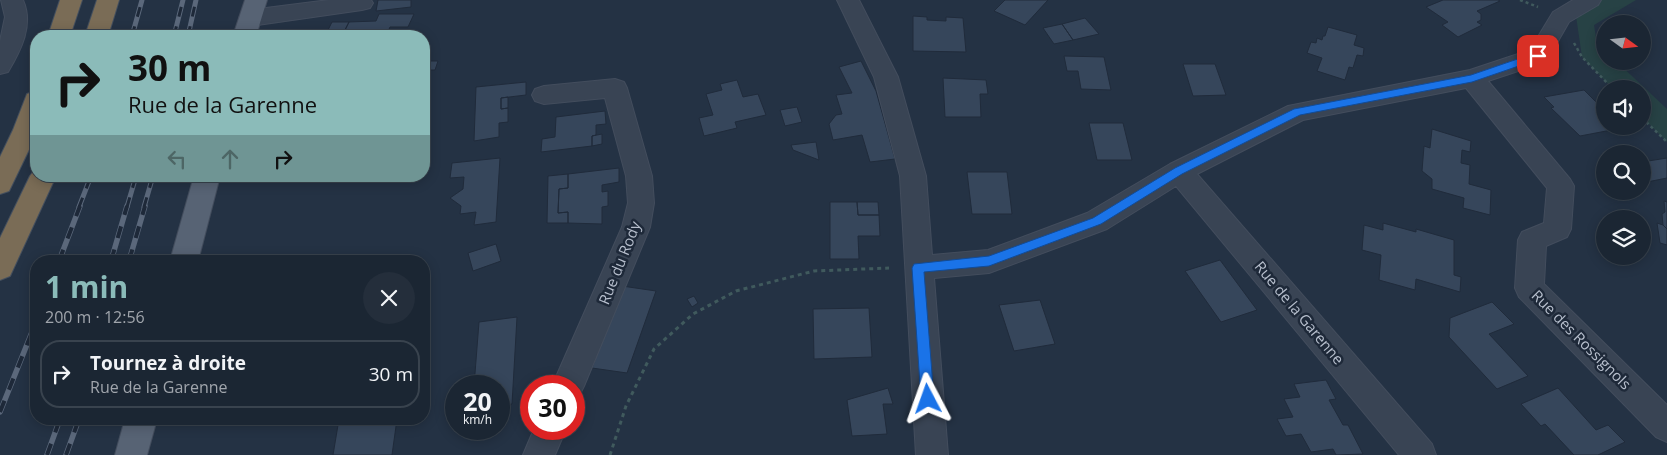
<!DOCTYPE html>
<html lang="fr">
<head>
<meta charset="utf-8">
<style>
  body { margin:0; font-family:"Open Sans",sans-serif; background:#242e3b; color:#f1f3f6; height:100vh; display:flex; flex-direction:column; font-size:19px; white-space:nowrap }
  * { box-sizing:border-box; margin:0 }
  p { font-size:16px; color:#a0a5ac }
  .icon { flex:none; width:28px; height:28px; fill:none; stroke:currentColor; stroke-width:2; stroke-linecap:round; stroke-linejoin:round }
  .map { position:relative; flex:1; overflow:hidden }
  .panel { position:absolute; left:30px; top:255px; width:400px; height:170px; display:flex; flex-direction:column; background:#1b2633; border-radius:20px; box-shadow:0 2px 12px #0003,0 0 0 1px #39434e }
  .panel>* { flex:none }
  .guide { position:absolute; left:30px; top:30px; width:400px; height:152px; border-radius:20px; box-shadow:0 2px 12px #0003,0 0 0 1px #39434e; background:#8bbbb9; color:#111; overflow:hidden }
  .needle { width:32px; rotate:105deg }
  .fabs { position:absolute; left:1596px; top:15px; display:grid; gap:10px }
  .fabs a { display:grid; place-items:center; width:55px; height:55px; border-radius:50%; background:#1b2633; box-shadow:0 2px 12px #0003,0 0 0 1px #39434e; font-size:25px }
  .speed { position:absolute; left:445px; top:375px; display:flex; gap:10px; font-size:25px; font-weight:700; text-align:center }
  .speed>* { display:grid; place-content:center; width:65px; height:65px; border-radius:50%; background:#1b2633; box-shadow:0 2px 12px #0003,0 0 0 1px #39434e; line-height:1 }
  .speed small { font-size:12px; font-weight:400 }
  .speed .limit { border:8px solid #d22; background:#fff; color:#111 }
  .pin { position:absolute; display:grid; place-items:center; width:42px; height:42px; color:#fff; margin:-21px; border-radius:10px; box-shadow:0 2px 8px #0006 }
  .me { position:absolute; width:55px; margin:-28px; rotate:356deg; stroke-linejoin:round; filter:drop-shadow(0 0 4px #0008) }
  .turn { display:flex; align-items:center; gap:18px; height:105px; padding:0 15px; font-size:22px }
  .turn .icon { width:65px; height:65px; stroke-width:2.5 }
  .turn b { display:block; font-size:35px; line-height:42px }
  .lanes { display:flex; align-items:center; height:48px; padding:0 15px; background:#0003; justify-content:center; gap:25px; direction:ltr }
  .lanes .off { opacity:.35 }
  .round { display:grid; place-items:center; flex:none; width:52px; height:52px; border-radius:26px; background:#242e3b }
  .headline { display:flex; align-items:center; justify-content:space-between; height:85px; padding:0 15px }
  h1 { font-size:30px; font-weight:700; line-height:38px; color:#8bbbb9 }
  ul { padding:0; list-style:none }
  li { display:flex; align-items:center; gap:15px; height:68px; margin:0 10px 8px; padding:0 5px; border:2px solid #39434e; border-radius:20px }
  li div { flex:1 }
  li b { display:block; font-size:19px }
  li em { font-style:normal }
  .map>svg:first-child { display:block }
  .green { fill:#274245 }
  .building { fill:#36465b; stroke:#202b3b }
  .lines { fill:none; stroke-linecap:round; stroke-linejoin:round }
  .minor-casing { stroke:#434d5d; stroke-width:2 }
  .major-casing { stroke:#434d5d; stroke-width:2 }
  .highway-casing { stroke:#444f5e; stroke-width:2 }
  .path-far1 { stroke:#405a5d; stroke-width:2.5; stroke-dasharray:3 3; stroke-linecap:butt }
  .path { stroke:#405a5d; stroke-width:3; stroke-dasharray:4 4; stroke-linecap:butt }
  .minor { fill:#394454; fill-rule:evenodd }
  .major { fill:#576374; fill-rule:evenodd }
  .highway { fill:#7a6c56; fill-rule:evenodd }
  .rail-far1-casing { stroke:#5b687b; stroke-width:5 }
  .rail-casing { stroke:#5b687b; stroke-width:5.5 }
  .rail-far1 { stroke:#1e2939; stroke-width:3; stroke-dasharray:10; stroke-linecap:butt }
  .rail { stroke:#1e2939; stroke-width:4; stroke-dasharray:12; stroke-linecap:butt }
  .route { fill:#1a73e8; stroke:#114b97 }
  .labels { text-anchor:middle; stroke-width:5; stroke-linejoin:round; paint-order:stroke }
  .street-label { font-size:15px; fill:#b7bfcd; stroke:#1e2939 }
</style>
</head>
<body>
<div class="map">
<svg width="1667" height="455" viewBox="0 0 1667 455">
  <rect width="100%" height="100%" fill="#243244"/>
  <!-- green -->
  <path class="green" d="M1601,0h35l-42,25 3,19 8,7v10h11l51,48v33l-24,-24 -1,-29h-29l-31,-32 -6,-41z"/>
  <!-- building -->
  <path class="building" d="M378,0h33v7l-35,4z
    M1005,0h43l-23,25 -31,-14z
    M1443,0h55l2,1 -23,10 4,3v6l-4,2 5,3 -24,12 -16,-12 6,-3 -22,-15z
    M379,14h35l-6,13h-18l-4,9h-55l2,-4h11l5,-10 27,-1z
    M913,16l14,1v3l19,1v-4l17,1 3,34 -53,-1z
    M1085,18l14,16 -26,6 -11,-16z
    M332,22h17l-5,10h-11l-2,4h-6z
    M1062,24l11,16 -19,4 -11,-16z
    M1328,27l29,8 -3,10 10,3 -1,8 -6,-1 -4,13 -4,-1 -4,13 -28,-9 5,-13 -15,-5 4,-11 5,1 1,-5 5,2 1,-4h2z
    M1064,56l40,1 7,33 -30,-1 -3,-18h-11z
    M424,61h14l-3,9h-11z
    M861,61l15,30 19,68 -25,3 -8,-27 -29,5 -4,-16 7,-9 6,-1 -6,-19 16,-2 -13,-26z
    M1183,64h32l11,31 -33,1z
    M943,78l43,2 2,14h-8l1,23h-36z
    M737,80l6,17 15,-3 8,21 -31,7 2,6 -33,8 -5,-18 14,-3 -7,-21 16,-4 -2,-6z
    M526,82v13l-25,3v11l7,-1v14l-9,1v14l-25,4 2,-54z
    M1584,90l21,21v15h15l2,2 -42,8 -29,-28 3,-1 -10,-10z
    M508,97v11l-7,1v-11z
    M797,107l5,15 -17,4 -5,-16z
    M605,111l1,13 -10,1v10l-4,1v10l-51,6 1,-13 13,-2 1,-20z
    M1089,123h34l9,37h-35z
    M1432,129l39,12 -1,11 -8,-2 -1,13 9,2 -1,19 22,6 -1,25 -27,-7 1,-10 -32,-9v-10l-10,-8 2,-25 6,2z
    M602,134v10l-10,2v-10z
    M816,142l3,18 -26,-10 -2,-5z
    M500,158l-4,64 -22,3 2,-13 -16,2 1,-8 -11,-8 13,-9 1,-12 -14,1 2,-15z
    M1667,158v20l-20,4 -5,-4v-16z
    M619,168v14l-17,3v7l6,-1v15l-6,1v17l-34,-1v-11l-10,1 1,-24 9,-1v-14z
    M967,172h40l5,42h-40z
    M568,174v14l-9,1 -1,24 10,-1v11h-21l1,-47z
    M1664,201l3,1v27l-4,-4 -1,-11 3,-2z
    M830,202h27l1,13h21l1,21h-22l1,23h-29z
    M857,202h21l1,13h-21z
    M1383,223l33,9v-3l38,11v35l7,2 -1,15 -44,-13 -1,11 -36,-10 2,-25 -19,-5 2,-25 19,5z
    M1657,223l6,2 4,4v16l-7,-2z
    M496,244l5,17 -28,10 -5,-18z
    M1220,260l37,50 -36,12 -36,-51z
    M622,286l34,5 -29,82 -35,-5z
    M694,296l4,7 -6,4 -5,-8z
    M1040,300l15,44 -41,7 -15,-46z
    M1492,302l22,22 -25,10 39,42 -31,13 -48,-52 1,-19z
    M869,308l3,49 -58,2 -1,-50z
    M517,317l-5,87 -13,2v-20h-25l5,-64z
    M1326,380l10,19 -7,1 14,25h5l15,29 -27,1 -3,-6 -22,3 -10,-18 -15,2 -9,-17 16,-2 -9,-18 16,-2 -6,-13z
    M888,388l5,16h-10l4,30 -35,2 -5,-36z
    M1558,388l38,42 12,-5 17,17 -27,13h-24l-29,-31 -4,2 -20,-22z
    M339,419h58l-5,36h-59z"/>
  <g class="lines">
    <!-- minor casing -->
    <g class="minor-casing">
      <path id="minor" d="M1,0h22c11,25 -2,50 -15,72l-8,2v-33l5,-24z
        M329,0h42l2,3 -3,5 -8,2 -112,16 -8,-3 -3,-5 3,-5 8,-3z
        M837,0h22l39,77 28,99 6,79 56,-5 99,-37 83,-49 118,-58 182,-36 60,-20 23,-38 20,-12h28l-3,5 -29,17 -23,40 -58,19 82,98 4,7 -3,43 -4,8 -21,9 -2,38 123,121v37l-11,-5 -137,-140 -4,-9 3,-48 4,-8 22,-9 3,-35 -81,-100 -163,32 -106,54 235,270 4,11h-37l-223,-269 -69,43 -118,44 -55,5 14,177h-32l-16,-279 -26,-99z
        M615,79l9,3 3,6 25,88 2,27 -4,24 -66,159 -5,10 -5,2v-12h-22l70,-159 6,-24 -2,-27 -21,-78 -61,6 -9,-3 -3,-6 3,-6 9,-3z
        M534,429h32l-11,26h-32z"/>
    </g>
    <!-- major casing -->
    <g class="major-casing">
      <path id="major" d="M245,0h22l-11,36h-23z
        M194,176h26l-22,85h-28z
        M125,419h32l-10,36h-32z"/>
    </g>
    <!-- highway casing -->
    <g class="highway-casing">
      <path id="highway" d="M60,0h22l-12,36h-22z
        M97,0h22l-11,36h-23z
        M36,91v44l-27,56 -9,3v-37l13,-27 14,-36z
        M36,168v8h20l-46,100 -10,4v-42l30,-62z"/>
    </g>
    <!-- path-far1 -->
    <path class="path-far1" d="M1520,0l18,7
      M1574,43l8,14 31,32
      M1642,118l25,24"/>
    <!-- path -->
    <path class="path" d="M610,455l16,-49 28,-57 39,-35 43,-23 78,-20 75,-3"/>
    <!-- minor -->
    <use href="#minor" class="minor"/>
    <!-- major -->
    <use href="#major" class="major"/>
    <!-- highway -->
    <use href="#highway" class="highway"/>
    <!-- rail-far1 casing -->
    <g class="rail-far1-casing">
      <path id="rail-far1" d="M132,36l10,-36
        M174,36l9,-36
        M188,36l8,-36
        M79,207l12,-31
        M127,207l9,-31
        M144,207l9,-31"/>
    </g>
    <!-- rail casing -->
    <g class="rail-casing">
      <path id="rail" d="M59,261l21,-55
        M111,261l16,-55
        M129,261l16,-55
        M0,412l36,-90
        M47,455l13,-36
        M66,455l13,-36"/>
    </g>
    <!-- rail-far1 -->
    <use href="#rail-far1" class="rail-far1"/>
    <!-- rail -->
    <use href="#rail" class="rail"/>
  </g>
  <!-- route -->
  <path class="route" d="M1538,52l5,4 -1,2 -70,24 -172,33 -118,59 -81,50 -112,42 -65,6 10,127 -2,4 -4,2 -5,-2 -2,-4 -9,-131 2,-4 75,-8 104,-38 82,-50 119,-59 177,-34z"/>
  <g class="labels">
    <!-- street labels -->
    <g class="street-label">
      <text transform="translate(620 263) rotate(-68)" y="5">Rue du Rody</text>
      <text transform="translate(1299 313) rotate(50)" y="5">Rue de la Garenne</text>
      <text transform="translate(1581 340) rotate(45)" y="5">Rue des Rossignols</text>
    </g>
  </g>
</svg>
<div class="fabs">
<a><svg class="needle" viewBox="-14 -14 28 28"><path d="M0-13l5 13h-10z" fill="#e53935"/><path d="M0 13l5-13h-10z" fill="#a0a5ac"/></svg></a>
<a><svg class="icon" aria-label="sound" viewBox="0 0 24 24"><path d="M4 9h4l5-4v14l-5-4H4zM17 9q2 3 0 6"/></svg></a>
<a><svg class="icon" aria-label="search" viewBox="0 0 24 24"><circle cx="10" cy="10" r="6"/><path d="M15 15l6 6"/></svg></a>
<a><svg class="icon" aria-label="layers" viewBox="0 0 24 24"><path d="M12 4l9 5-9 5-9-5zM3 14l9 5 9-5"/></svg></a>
</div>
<div class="speed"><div>20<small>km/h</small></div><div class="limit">30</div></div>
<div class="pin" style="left:1538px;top:56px;background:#d93025"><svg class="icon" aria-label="arrive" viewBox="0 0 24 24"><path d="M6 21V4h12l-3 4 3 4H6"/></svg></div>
<svg class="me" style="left:928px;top:399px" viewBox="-20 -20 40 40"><path d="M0-17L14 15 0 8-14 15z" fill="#1a73e8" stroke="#fff" stroke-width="4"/></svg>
<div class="guide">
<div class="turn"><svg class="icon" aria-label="right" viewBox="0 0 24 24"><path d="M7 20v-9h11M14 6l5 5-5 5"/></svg><div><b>30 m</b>Rue de la Garenne</div></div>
<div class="lanes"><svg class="icon off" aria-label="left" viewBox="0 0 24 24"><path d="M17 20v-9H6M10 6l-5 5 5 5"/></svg><svg class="icon off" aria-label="ahead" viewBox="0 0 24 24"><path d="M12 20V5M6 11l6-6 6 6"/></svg><svg class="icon" aria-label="right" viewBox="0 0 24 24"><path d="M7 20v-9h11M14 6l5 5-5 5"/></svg></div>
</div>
<section class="panel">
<div class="headline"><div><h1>1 min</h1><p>200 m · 12:56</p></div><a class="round"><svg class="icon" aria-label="close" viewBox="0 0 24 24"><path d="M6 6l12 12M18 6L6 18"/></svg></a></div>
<ul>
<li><svg class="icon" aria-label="right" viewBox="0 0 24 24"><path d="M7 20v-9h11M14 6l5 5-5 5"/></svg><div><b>Tournez à droite</b><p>Rue de la Garenne</p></div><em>30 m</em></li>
</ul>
</section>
</div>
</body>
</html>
